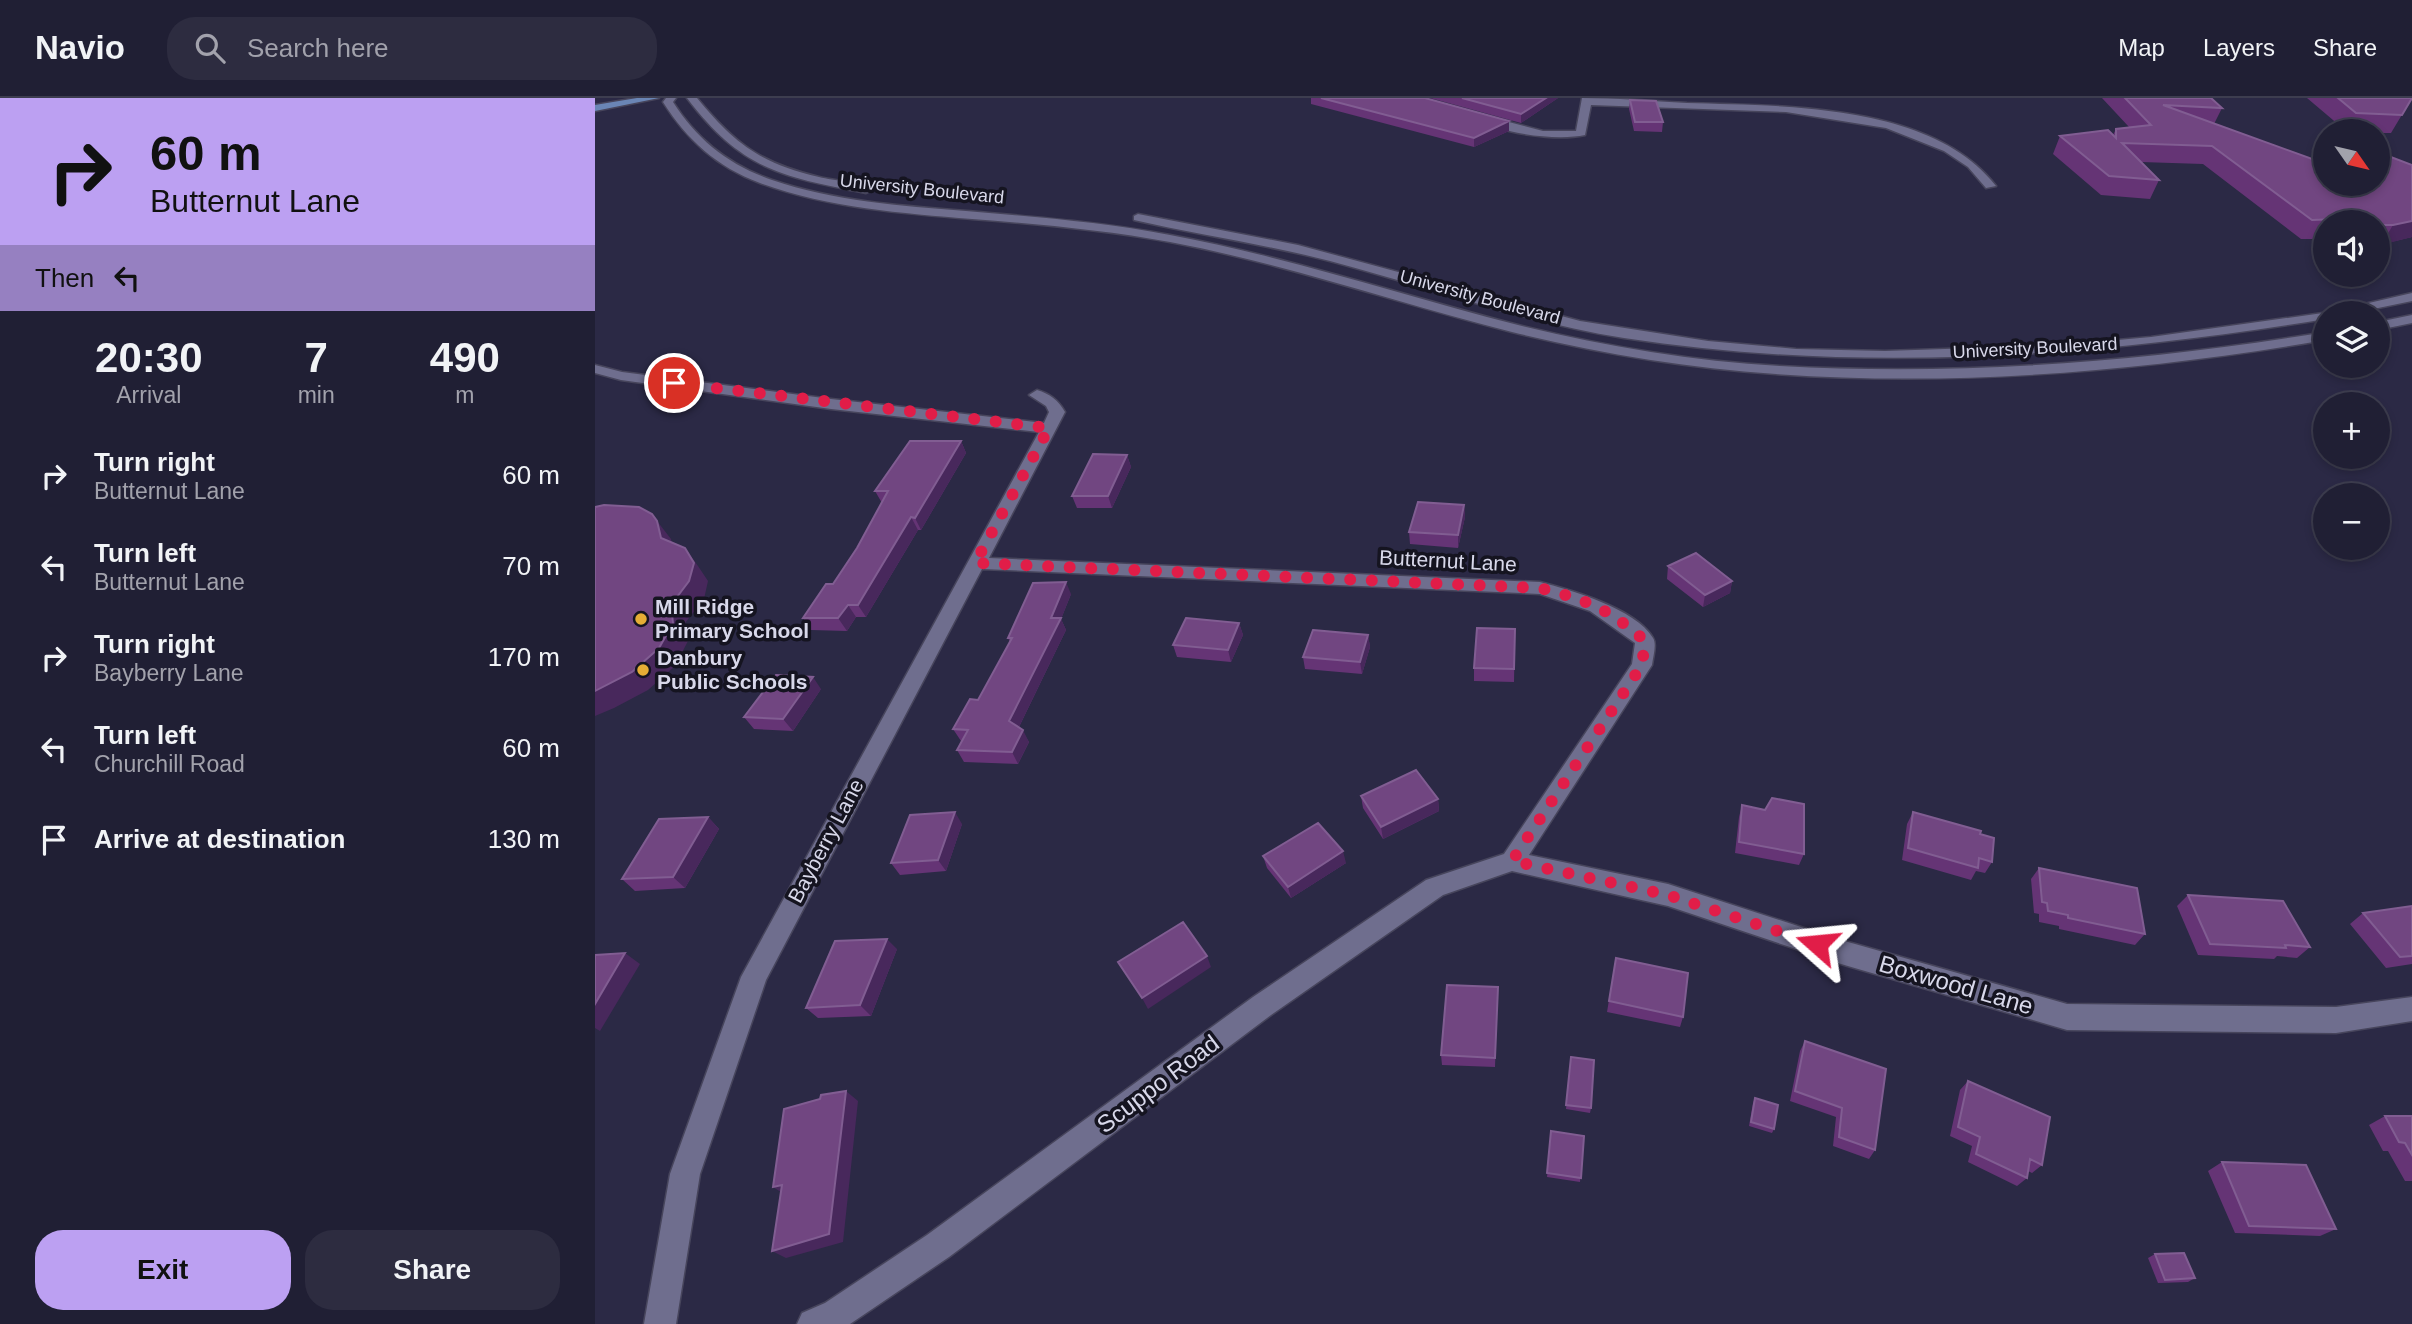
<!DOCTYPE html>
<html lang="en">
<head>
<meta charset="utf-8">
<style>
  body { margin:0; font-family:Helvetica,sans-serif; background:#2d2c40; color:#f1f3f6; height:100vh; display:flex; flex-direction:column; font-size:26px; white-space:nowrap }
  * { box-sizing:border-box; margin:0 }
  p { font-size:23px; color:#a2a2ac }
  .icon { flex:none; width:38px; height:38px; fill:none; stroke:currentColor; stroke-width:2; stroke-linecap:round; stroke-linejoin:round }
  .map { position:relative; flex:1; overflow:hidden }
  .sheet { display:flex; flex-direction:column; background:#201f34; width:595px }
  .sheet>* { flex:none }
  .top-card { background:#bca0f2; color:#111; overflow:hidden }
  .needle { width:46px; rotate:124deg }
  .tools { position:absolute; left:1718px; top:21px; display:grid; gap:14px }
  .tools a { display:grid; place-items:center; width:77px; height:77px; border-radius:50%; background:#201f34; box-shadow:0 4px 10px #0003,0 0 0 2px #3d3d4f; font-size:35px }
  .pin { position:absolute; display:grid; place-items:center; width:60px; height:60px; color:#fff; margin:-30px; border:4px solid #fff; border-radius:50%; box-shadow:0 2px 7px #0007 }
  .me { position:absolute; width:77px; margin:-38px; rotate:288deg; stroke-linejoin:round; filter:drop-shadow(0 0 5px #0008) }
  .turn { display:flex; align-items:center; gap:24px; height:147px; padding:0 35px; font-size:32px }
  .turn .icon { width:91px; height:91px; stroke-width:2.5 }
  .turn b { display:block; font-size:49px; line-height:60px }
  .then { display:flex; align-items:center; height:66px; padding:0 35px; background:#0003; gap:14px; font-size:26px }
  .eta { display:flex; justify-content:space-evenly; align-items:center; height:119px; text-align:center }
  .eta b { font-size:42px; font-weight:700; line-height:49px }
  .action { display:flex; gap:14px; margin-top:auto; padding:14px 35px }
  .action a { flex:1; height:80px; border-radius:28px; background:#bca0f2; color:#111; font-size:28px; font-weight:700; line-height:80px; text-align:center }
  .action a+a { background:#2d2c40; color:#f1f3f6 }
  ul { padding:0; list-style:none }
  li { display:flex; align-items:center; gap:21px; height:91px; padding:0 35px }
  li div { flex:1 }
  li b { display:block; font-size:26px }
  li em { font-style:normal }
  header { display:flex; align-items:center; gap:42px; box-sizing:border-box; height:98px; padding:0 35px; background:#201f34; border-bottom:2px solid #3d3d4f }
  header strong { font-size:33px }
  nav { display:flex; gap:38px; margin-inline-start:auto; font-size:24px }
  .search { width:490px; height:63px; background:#2d2c40; display:flex; align-items:center; gap:18px; box-sizing:border-box; padding:0 24px; border-radius:28px; color:#a2a2ac; font-size:26px }
  main { display:flex; flex:1; min-height:0 }
  .map>svg:first-child { display:block }
  .lines { fill:none; stroke-linecap:round; stroke-linejoin:round }
  .minor-casing { stroke:#47455c; stroke-width:3 }
  .major-casing { stroke:#47455c; stroke-width:3 }
  .minor { fill:#6f6e8e; fill-rule:evenodd }
  .major { fill:#6a85b5; fill-rule:evenodd }
  .wall { fill:#653475 }
  .shaded-wall { fill:#48285c }
  .building { fill:#714681; stroke:#815d92; stroke-width:2 }
  .route { stroke:#e11d48; stroke-width:12; stroke-dasharray:0 21.6 }
  .poi-dot { fill:#e5ad35; stroke:#151420; stroke-width:2.5 }
  .labels { text-anchor:middle; stroke-width:7; stroke-linejoin:round; paint-order:stroke }
  .far-street-label { font-size:18px; fill:#d8d8ea; stroke:#151420 }
  .street-label { font-size:21px; fill:#d8d8ea; stroke:#151420 }
  .poi-label { font-size:21px; font-weight:bold; fill:#d8d8ea; stroke:#151420; text-anchor:start }
  .near-street-label { font-size:24px; fill:#d8d8ea; stroke:#151420 }
</style>
</head>
<body>
<header>
<strong>Navio</strong>
<div class="search"><svg class="icon" aria-label="search" viewBox="0 0 24 24"><circle cx="10" cy="10" r="6"/><path d="M15 15l6 6"/></svg>Search here</div>
<nav><a>Map</a><a>Layers</a><a>Share</a></nav>
</header>
<main>
<section class="sheet">
<div class="top-card">
<div class="turn"><svg class="icon" aria-label="right" viewBox="0 0 24 24"><path d="M7 20v-9h11M14 6l5 5-5 5"/></svg><div><b>60 m</b>Butternut Lane</div></div>
<div class="then">Then<svg class="icon" aria-label="left" viewBox="0 0 24 24"><path d="M17 20v-9H6M10 6l-5 5 5 5"/></svg></div>
</div>
<div class="eta">
<div><b>20:30</b><p>Arrival</p></div>
<div><b>7</b><p>min</p></div>
<div><b>490</b><p>m</p></div>
</div>
<ul>
<li><svg class="icon" aria-label="right" viewBox="0 0 24 24"><path d="M7 20v-9h11M14 6l5 5-5 5"/></svg><div><b>Turn right</b><p>Butternut Lane</p></div><em>60 m</em></li>
<li><svg class="icon" aria-label="left" viewBox="0 0 24 24"><path d="M17 20v-9H6M10 6l-5 5 5 5"/></svg><div><b>Turn left</b><p>Butternut Lane</p></div><em>70 m</em></li>
<li><svg class="icon" aria-label="right" viewBox="0 0 24 24"><path d="M7 20v-9h11M14 6l5 5-5 5"/></svg><div><b>Turn right</b><p>Bayberry Lane</p></div><em>170 m</em></li>
<li><svg class="icon" aria-label="left" viewBox="0 0 24 24"><path d="M17 20v-9H6M10 6l-5 5 5 5"/></svg><div><b>Turn left</b><p>Churchill Road</p></div><em>60 m</em></li>
<li><svg class="icon" aria-label="arrive" viewBox="0 0 24 24"><path d="M6 21V4h12l-3 4 3 4H6"/></svg><div><b>Arrive at destination</b></div><em>130 m</em></li>
</ul>
<div class="action"><a>Exit</a><a>Share</a></div>
</section>
<div class="map">
<svg width="1817" height="1226" viewBox="0 0 1817 1226">
  <rect width="100%" height="100%" fill="#2b2945"/>
  <g class="lines">
    <!-- minor casing -->
    <g class="minor-casing">
      <path id="minor" d="M71,0h10l-3,4c24,38 56,63 99,78 62,21 128,26 194,31 68,6 136,11 204,24 118,22 232,60 348,90 85,21 174,36 262,41 183,10 365,-4 546,-34v8c-182,31 -366,47 -550,34 -89,-6 -178,-21 -264,-42 -115,-29 -226,-68 -342,-90 -66,-12 -132,-18 -198,-23 -71,-6 -144,-11 -212,-36 -43,-16 -73,-43 -97,-81z
        M92,0h10c38,46 63,65 122,79 15,4 40,4 53,13l-6,3c-85,-16 -125,-24 -179,-95z
        M987,0c32,0 71,3 105,5 95,3 245,0 309,83l-10,2 -18,-21 -24,-16 -58,-23 -100,-16 -195,-7 -6,30c-28,6 -85,-1 -108,-17l5,-3 61,16h33z
        M543,116l160,31 282,76 128,20 88,8 89,2 177,-6 89,-8 179,-25 82,-19v8l-58,12h-28v6c-234,38 -467,55 -702,19 -100,-16 -196,-51 -294,-77 -65,-17 -131,-26 -196,-41v-4z
        M1817,217v8l-34,7v-8z
        M0,267l27,7 209,27 213,24 5,-11 -3,-6 -17,-11 8,-5c13,4 21,10 28,22l-76,146 551,24c31,8 96,27 113,56 4,6 0,19 -1,27l-123,190 139,29 173,56 226,64 269,3 76,-10v24l-76,12 -269,-3 -226,-66 -173,-58 -156,-35 -69,24 -172,120 -322,242 -99,67h-53l5,-11 23,-10 102,-68 326,-238 173,-117 78,-26 128,-190 3,-21 -45,-32 -50,-17 -558,-25 -216,411 -66,194 -24,150h-32l26,-150 71,-197 298,-545 -208,-23 -210,-29 -26,-7z"/>
    </g>
    <!-- major casing -->
    <g class="major-casing">
      <path id="major" d="M42,0h22l-64,13v-6z"/>
    </g>
    <!-- minor -->
    <use href="#minor" class="minor"/>
    <!-- major -->
    <use href="#major" class="major"/>
  </g>
  <!-- wall -->
  <path class="wall" d="M716,0h114l84,23v10l-35,16 -163,-43z
    M835,0h128l-37,25z
    M1507,0h109l11,10 -8,16 112,60 86,-19v72l-34,8v-23h-52v17h-25l-98,-75 -62,-2 18,18 -9,19 -49,-4 -48,-41 7,-18 53,-1 3,-6 13,-2z
    M1712,0h105l-21,35h-13v-2h-32z
    M1035,2l33,22 -1,10 -28,-1 -5,-22z
    M366,343l5,12 -45,77h-3l-52,87h-10l-9,14 -36,-1 -8,-12 30,-34 24,-36 25,-45 -7,-12z
    M532,357l4,12 -19,41h-35l-5,-12z
    M869,407l1,12 -7,31 -48,-4 -1,-12z
    M1073,468l64,15 -2,12 -27,14 -36,-28z
    M476,496l-10,25 5,11 -47,97 10,15 -11,22 -54,-2 -7,-12 4,-9 -8,-12 25,-29 32,-58 -2,-4z
    M644,525l4,12 -12,27 -54,-5 -4,-12z
    M920,531l-1,53 -40,-1v-13z
    M773,537l2,12 -8,27 -57,-5 -2,-12z
    M226,591l-28,42 -39,-2 -10,-12z
    M766,698l77,3 1,12 -56,28 -20,-31z
    M1147,707l23,5 39,44 -5,11 -64,-12 4,-36z
    M1318,714l67,22 12,28 -7,11 -9,-2 -5,9 -69,-20 5,-36z
    M113,719l11,12 -34,59 -50,3 -13,-12z
    M367,726l-16,47 -46,4 -9,-12z
    M668,758l83,7 -55,35 -24,-30z
    M1444,770l106,66 -10,11 -76,-16v-3l-20,-4v-8l-5,-1 -3,-34z
    M1593,797l122,52 -13,11 -20,-2 -3,3 -76,-4 -21,-49z
    M1817,808v58l-26,4 -36,-44 13,-11z
    M302,851l-26,67 -53,2 -12,-10z
    M1021,860l67,59 -3,10 -73,-15z
    M903,889l-3,80 -53,-2 -1,-10z
    M1210,943l70,109 -6,9 -36,-13 3,-29 -46,-16 10,-50z
    M976,959l20,51 -1,5 -24,-4z
    M1373,983l74,84 -10,8 -4,-2 -1,7 -10,8 -49,-24 4,-16 -22,-10 10,-46z
    M1160,1000l19,31 -2,4 -23,-7 4,-23z
    M1790,1018h27v65h-7l-17,-30h-5l-14,-26z
    M956,1033l33,5 -4,46 -33,-5z
    M1627,1064l114,67 -16,7 -85,-3 -27,-62z
    M1560,1156l40,24 -7,4 -30,1 -10,-25z"/>
  <!-- shaded-wall -->
  <path class="shaded-wall" d="M951,0h12l-37,25v-9z
    M914,23v10l-35,16v-9z
    M1817,123v16l-31,8 12,-20z
    M366,343l5,12 -45,77 -6,-12z
    M532,357l4,12 -19,41 -4,-12z
    M869,407l1,12 -7,31v-13z
    M316,419l7,13 -52,87 -8,-12z
    M62,423l14,18 4,17 -14,-18z
    M90,450l13,18 10,15 -4,18 -19,24 3,18 -13,25 -27,24 -34,18 -19,8v-25l76,-86z
    M1137,483l-2,12 -27,14 2,-12z
    M471,484l5,12 -10,25 5,11 -50,103 -7,-12z
    M253,507l8,12 -9,14 -9,-13z
    M644,525l4,12 -12,27 -3,-12z
    M773,537l2,12 -8,27 -2,-12z
    M218,579l8,12 -28,42 -10,-12z
    M428,632l6,12 -11,22 -6,-12z
    M843,701l1,12 -56,28 -2,-12z
    M360,714l7,12 -16,47 -8,-11z
    M113,719l11,12 -34,59 -12,-11z
    M748,753l3,12 -55,35 -3,-11z
    M292,841l10,10 -26,67 -11,-11z
    M30,855l15,11 -40,67 -5,-3v-24z
    M612,858l4,11 -63,42 -6,-11z
    M251,993l12,10 -15,141 -57,16 -14,-7z
    M187,1087l5,11 -14,-9z"/>
  <!-- building -->
  <path class="building" d="M726,0h104l84,23 -35,17z
    M867,0h84l-25,16z
    M1530,0h86l11,10 -59,-3 163,59v20h52v-25l13,-2 21,8v56l-19,4h-15v-3h-36l-5,-3 -25,1 -100,-74 -90,-3 37,37 -50,-4 -49,-40 48,-6 8,8v-9l35,-4z
    M1743,0h74l-10,17 -46,-2z
    M1035,2l26,1 7,21h-28z
    M315,343h51l-46,77 -4,-1 -53,88h-10l-10,13h-35l23,-34h7l24,-36 31,-57h-13z
    M498,356l34,1 -19,41h-36z
    M823,404l46,3 -6,30 -49,-3z
    M9,407l35,2 13,7 5,7 4,17 24,10 9,15 -5,18 -18,24 2,18 -14,25 -27,24 -37,19v-184z
    M1101,455l36,28 -27,14 -37,-29z
    M471,484l-15,36h10l-52,103 14,9 -11,22 -55,-2 11,-20 -15,-1 17,-30 8,1 34,-62h-4l25,-55z
    M591,520l53,5 -11,27 -55,-5z
    M882,530l38,1 -1,40 -40,-1z
    M718,532l55,5 -8,27 -57,-5z
    M181,577l37,2 -30,42 -39,-2z
    M821,672l22,29 -57,28 -20,-31z
    M1177,700l32,6v50l-65,-12 3,-37 23,5z
    M360,714l-17,48 -47,3 19,-48z
    M1318,714l68,19 -1,3 14,4 -2,24 -13,-4 -1,10 -70,-20z
    M113,719l-35,60 -51,2 37,-60z
    M723,725l25,28 -55,36 -25,-31z
    M1444,770l98,20 8,46 -77,-16v-3l-20,-4 -1,-8 -5,-1z
    M1593,797l95,6 27,46 -25,-2 1,3 -76,-4z
    M1817,808v50l-12,1 -37,-44z
    M588,824l24,34 -65,42 -24,-36z
    M292,841l-27,66 -54,3 29,-67z
    M30,855l-30,51v-49z
    M1021,860l72,15 -5,44 -74,-16z
    M852,887l51,2 -3,71 -54,-3z
    M1210,943l81,28 -11,81 -36,-13 3,-29 -47,-17z
    M976,959l23,3 -3,48 -25,-3z
    M1373,983l82,36 -8,48 -12,-6 -3,19 -51,-24 4,-17 -22,-10z
    M251,993l-17,143 -57,17 10,-66 -9,2 11,-78 36,-10 1,-4z
    M1160,1000l23,7 -4,24 -23,-7z
    M1790,1018h27v39l-7,-12 -6,-1z
    M956,1033l33,5 -3,42 -34,-5z
    M1627,1064l84,3 30,64 -87,-3z
    M1589,1155l11,25 -30,2 -10,-26z"/>
  <g class="lines">
    <!-- route -->
    <path class="route" d="M79,285l375,45 -74,135 565,25c47,12 68,20 105,53l-3,24 -130,196 156,34 149,49"/>
  </g>
  <!-- markers -->
  <g class="poi-dot">
    <circle cx="46" cy="521" r="7"/>
    <circle cx="48" cy="572" r="7"/>
  </g>
  <g class="labels">
    <!-- far-street labels -->
    <g class="far-street-label">
      <text transform="translate(327 91) rotate(6)" y="6">University Boulevard</text>
      <text transform="translate(885 199) rotate(15)" y="6">University Boulevard</text>
      <text transform="translate(1440 250) rotate(-3)" y="6">University Boulevard</text>
    </g>
    <!-- street labels -->
    <g class="street-label">
      <text transform="translate(853 463) rotate(3)" y="7">Butternut Lane</text>
      <text transform="translate(231 743) rotate(-62)" y="7">Bayberry Lane</text>
    </g>
    <!-- poi labels -->
    <g class="poi-label">
      <text x="60" y="516">Mill Ridge<tspan x="60" dy="24">Primary School</tspan></text>
      <text x="62" y="567">Danbury<tspan x="62" dy="24">Public Schools</tspan></text>
    </g>
    <!-- near-street labels -->
    <g class="near-street-label">
      <text transform="translate(1361 887) rotate(16)" y="8">Boxwood Lane</text>
      <text transform="translate(563 986) rotate(-37)" y="8">Scuppo Road</text>
    </g>
  </g>
</svg>
<div class="tools">
<a><svg class="needle" viewBox="-14 -14 28 28"><path d="M0-13l5 13h-10z" fill="#e53935"/><path d="M0 13l5-13h-10z" fill="#a2a2ac"/></svg></a>
<a><svg class="icon" aria-label="sound" viewBox="0 0 24 24"><path d="M4 9h4l5-4v14l-5-4H4zM17 9q2 3 0 6"/></svg></a>
<a><svg class="icon" aria-label="layers" viewBox="0 0 24 24"><path d="M12 4l9 5-9 5-9-5zM3 14l9 5 9-5"/></svg></a>
<a>+</a>
<a>−</a>
</div>
<div class="pin" style="left:79px;top:285px;background:#d93025"><svg class="icon" aria-label="arrive" viewBox="0 0 24 24"><path d="M6 21V4h12l-3 4 3 4H6"/></svg></div>
<svg class="me" style="left:1222px;top:846px" viewBox="-20 -20 40 40"><path d="M0-17L14 15 0 8-14 15z" fill="#e11d48" stroke="#fff" stroke-width="4"/></svg>
</div>
</main>
</body>
</html>
